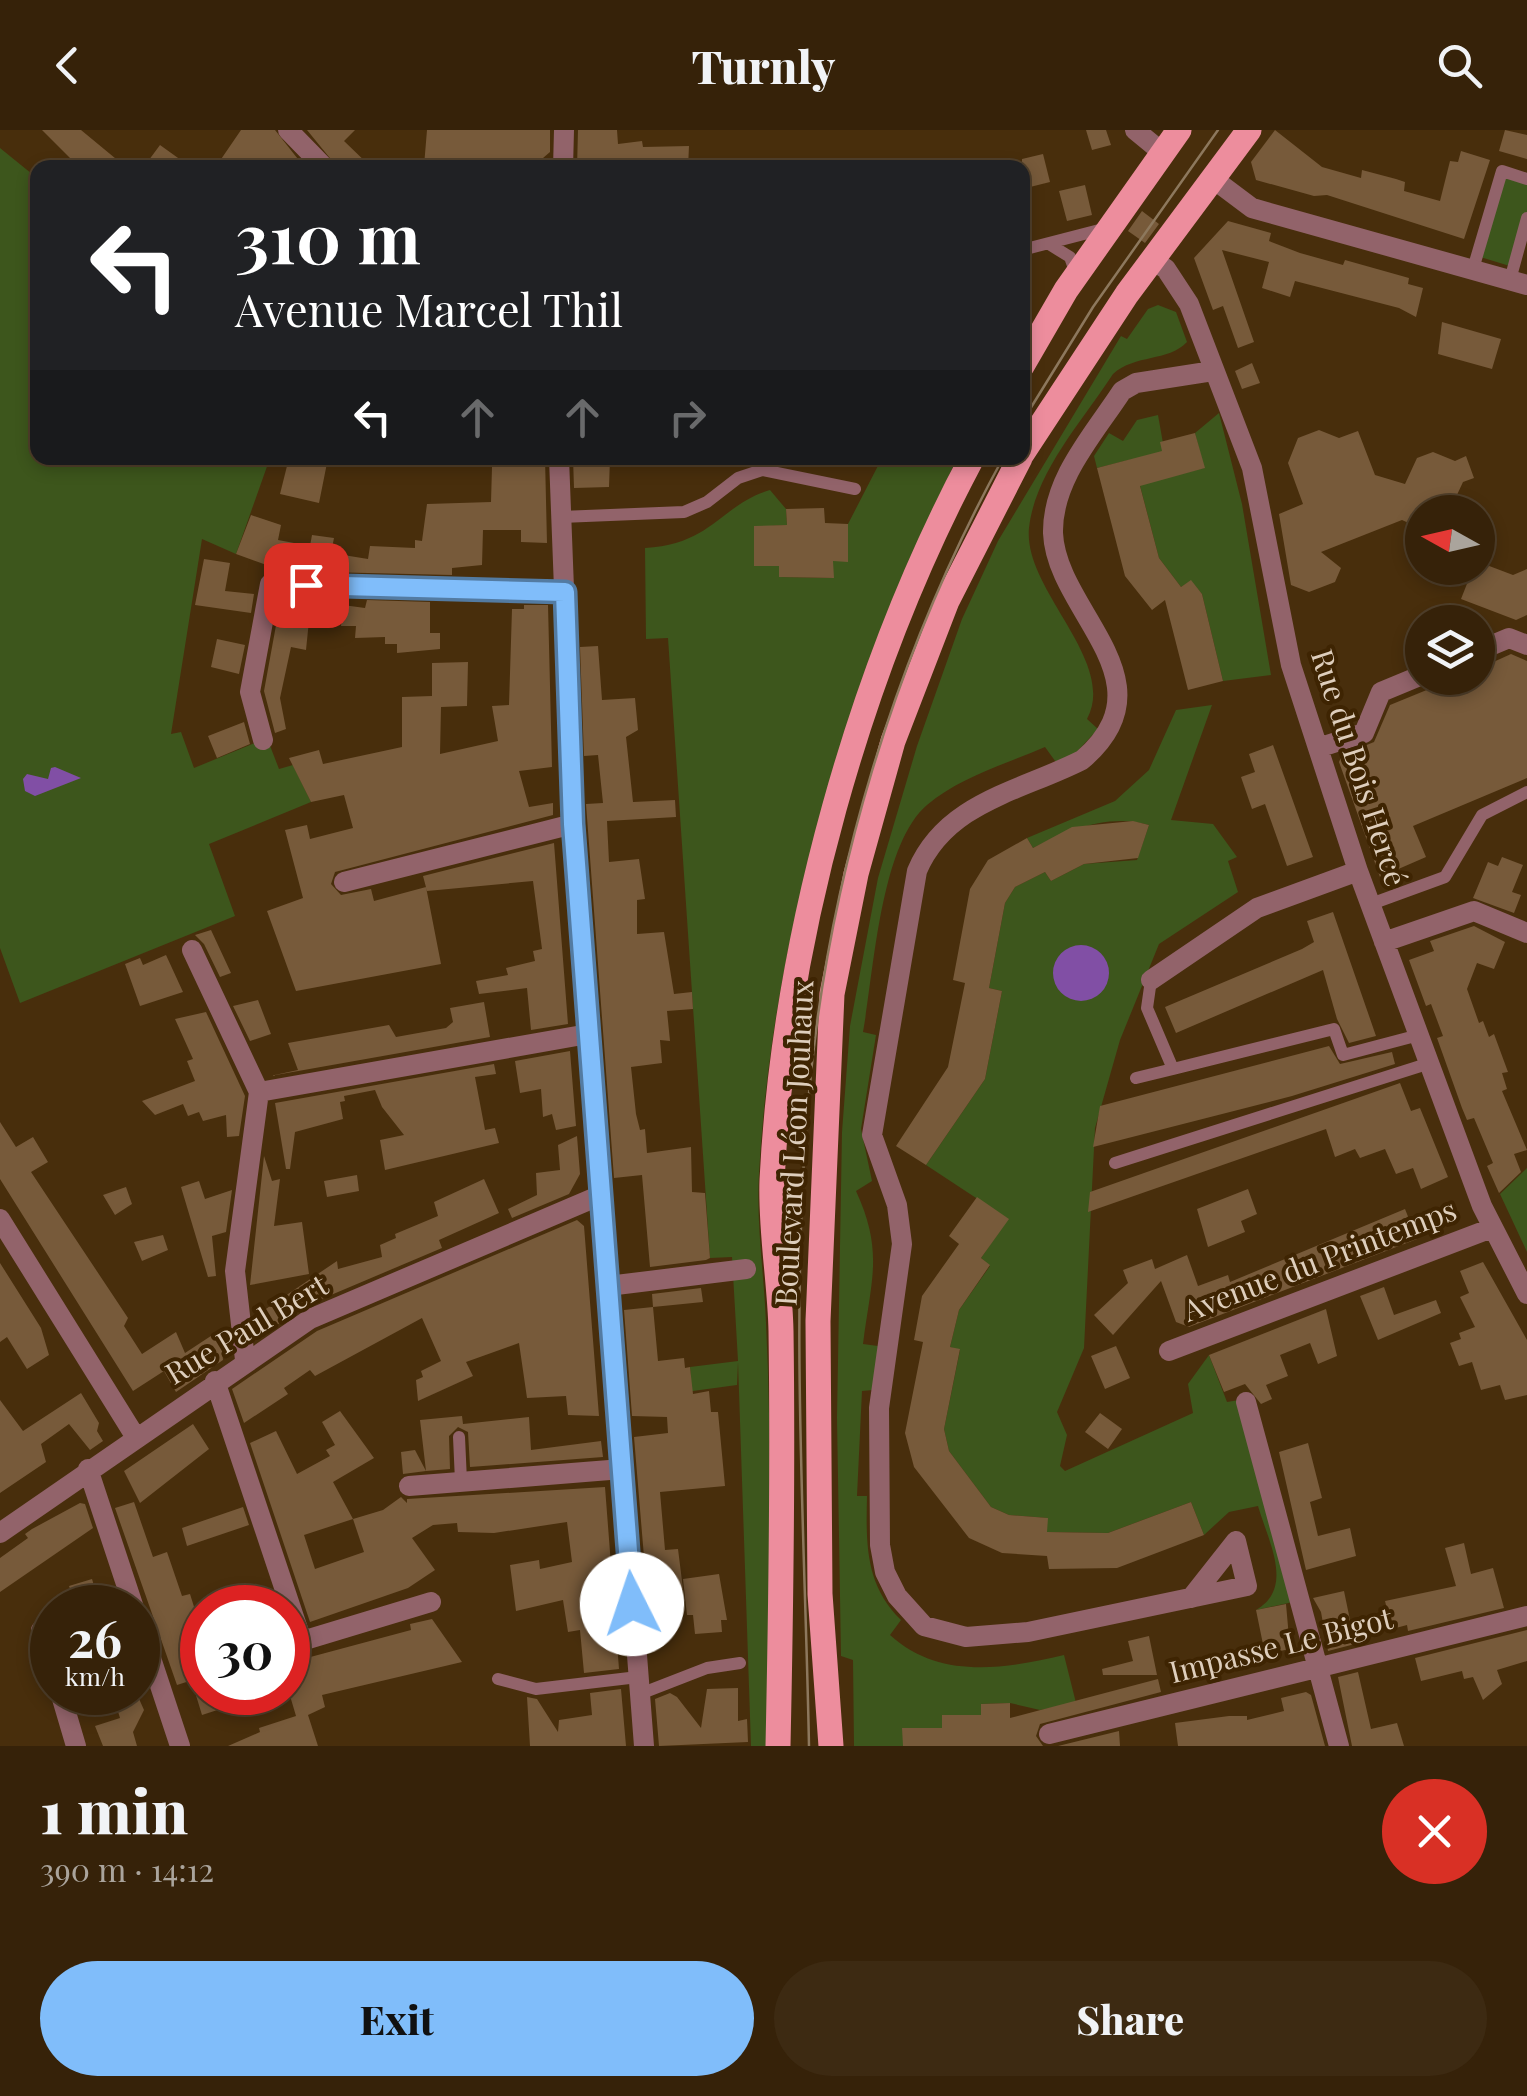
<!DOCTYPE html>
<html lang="en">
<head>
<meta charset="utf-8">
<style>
  body { margin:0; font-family:"Playfair Display",serif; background:#3d2a12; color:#f1f3f6; height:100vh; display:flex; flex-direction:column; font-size:38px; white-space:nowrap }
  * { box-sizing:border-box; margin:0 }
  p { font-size:32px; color:#aaa49c }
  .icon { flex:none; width:55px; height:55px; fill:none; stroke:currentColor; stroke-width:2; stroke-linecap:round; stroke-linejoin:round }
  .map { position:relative; height:1616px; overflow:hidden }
  .sheet { display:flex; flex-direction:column; background:#362209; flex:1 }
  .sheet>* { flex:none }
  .guide { position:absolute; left:30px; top:30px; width:1000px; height:305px; border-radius:20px; box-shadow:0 5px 15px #0003,0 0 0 2px #503f2a; background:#202124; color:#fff; overflow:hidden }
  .needle { width:65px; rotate:278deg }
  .controls { position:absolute; left:1405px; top:365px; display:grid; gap:20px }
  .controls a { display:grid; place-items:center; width:90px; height:90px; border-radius:50%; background:#362209; box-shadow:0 5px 15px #0003,0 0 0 2px #503f2a; font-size:50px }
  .speed { position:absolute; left:30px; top:1455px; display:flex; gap:20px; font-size:50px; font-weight:700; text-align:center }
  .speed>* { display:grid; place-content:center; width:130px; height:130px; border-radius:50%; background:#362209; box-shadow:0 5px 15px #0003,0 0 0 2px #503f2a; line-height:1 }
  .speed small { font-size:25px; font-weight:400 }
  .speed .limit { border:15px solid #d22; background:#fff; color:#111 }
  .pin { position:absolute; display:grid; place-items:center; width:85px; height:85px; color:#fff; margin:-42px; border-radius:20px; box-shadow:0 5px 15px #0006 }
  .me { position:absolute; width:110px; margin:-55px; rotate:356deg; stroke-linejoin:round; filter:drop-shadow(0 0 8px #0008) }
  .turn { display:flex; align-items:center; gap:35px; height:210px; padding:0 40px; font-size:45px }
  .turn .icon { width:130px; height:130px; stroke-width:2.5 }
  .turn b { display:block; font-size:70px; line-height:85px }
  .lanes { display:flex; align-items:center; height:95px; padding:0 40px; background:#0003; justify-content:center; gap:50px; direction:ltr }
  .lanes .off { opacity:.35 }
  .round { display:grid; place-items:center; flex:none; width:105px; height:105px; border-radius:52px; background:#3d2a12 }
  .overview { display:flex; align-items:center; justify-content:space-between; height:170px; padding:0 40px }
  h1 { font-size:60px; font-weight:800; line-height:75px }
  .button { display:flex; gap:20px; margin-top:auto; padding:20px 40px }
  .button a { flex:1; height:115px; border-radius:60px; background:#80bdfa; color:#111; font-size:40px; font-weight:800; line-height:115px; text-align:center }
  .button a+a { background:#3d2a12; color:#f1f3f6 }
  header { display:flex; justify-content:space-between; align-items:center; height:130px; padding:0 40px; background:#362209; font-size:45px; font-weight:800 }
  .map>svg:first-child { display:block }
  .green { fill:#3d561c }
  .water { fill:#814fa5 }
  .building { fill:#775a3a; fill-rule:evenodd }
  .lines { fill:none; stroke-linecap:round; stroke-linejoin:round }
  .lane { stroke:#92636a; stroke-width:12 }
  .street { stroke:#92636a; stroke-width:20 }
  .primary { stroke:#ed8d9d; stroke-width:25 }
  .tram { stroke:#8d785d; stroke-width:2.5 }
  .route-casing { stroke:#537ba2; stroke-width:25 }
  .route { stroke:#80bdfa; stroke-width:18 }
  .labels { text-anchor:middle; stroke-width:8; stroke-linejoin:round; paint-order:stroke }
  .street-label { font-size:30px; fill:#decebc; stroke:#3e2402 }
</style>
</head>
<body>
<header><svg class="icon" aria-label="back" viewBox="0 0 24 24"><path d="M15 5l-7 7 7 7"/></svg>Turnly<svg class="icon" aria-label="search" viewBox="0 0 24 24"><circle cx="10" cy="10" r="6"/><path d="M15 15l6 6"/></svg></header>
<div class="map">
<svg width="1527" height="1616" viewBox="0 0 1527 1616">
  <rect width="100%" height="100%" fill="#482e0c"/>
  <!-- green -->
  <path class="green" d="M0,18l37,30 1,280h232l-34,96 -34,-15 -31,195 10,-2 13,36 73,-30 12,31 14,-4 18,37 -102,42 26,72 -215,87 -20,-55z
    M1501,43l26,6v39l-14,49 -36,-11z
    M1158,175l18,7 11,30c-19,20 -52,12 -74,32 -29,45 -78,98 -84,154 -6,62 89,133 58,191l11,10 -27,29 -13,7 -13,-18c-39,17 -85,30 -118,58 -47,40 -53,167 -64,227l13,3 -15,94 11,52 -16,10c28,61 15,89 7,153l15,2 -5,44 -11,1 -5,105h10c-1,47 -2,89 34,124l-11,15c49,45 115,34 174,20l12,48 -36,7 -30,-7 -29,1v20l-39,-9v13l-39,1v17h-49l-1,-86 -12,-4 -4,-238 5,-286 8,-106 28,-148 39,-132 45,-127 36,-78 123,-205 6,3 21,-30z
    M1219,283l23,91 29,171 -48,6 -21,-87 -11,-13 -10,6 -22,-29 -26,-99 -36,9 -3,-12 15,-23 14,8 14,-21 21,-5 11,62 35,-9 -9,-35z
    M882,328h75c-105,226 -184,464 -198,715 -3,51 5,100 7,150 7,141 2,283 3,423h-18l-13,-384 -1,23 -59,8 13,-16 -1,-10 48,-6 -6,-104 -22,1 -42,-620 -22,1 -1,-91c68,-4 75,-43 125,-58l16,19 1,16 -33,2v38l25,1 1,11 53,1v-17h15v-37z
    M1212,575l-41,115 42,4 24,33 -9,4 10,31 -79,52 -39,96 -25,88 -11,220 -27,64 10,23 -7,31 5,5 128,-58 -5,-29 21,-29 18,47 12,-2 54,202 -37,8c39,-22 12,-69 2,-104l-29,6 -25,23 -13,-33 -83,31 -61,-1v-14l-38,-3 -18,-8 -42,-56 -5,-22 16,-79 -10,-3 9,-37 31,-44 -9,-8 27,-39 -82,-54 59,-86 17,-88 -13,-3 16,-85 10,-16 30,-15 6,9 33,-17 53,-4 12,-35c-40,-12 -81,5 -116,23l-6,-10 88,-37 34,-31 27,-60z
    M1527,1038v84l-27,-58z"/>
  <!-- water -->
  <path class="water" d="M55,637l26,11 -46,18 -10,-5 -2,-12 4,-5 21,5 3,-11z
    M1053 843a28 28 0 1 1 56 0a28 28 0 1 1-56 0Z"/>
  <!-- building -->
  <path class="building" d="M42,0h39l46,38h-47z
    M241,0h34l30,38h-90z
    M307,0h48l-11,11 28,27h-34z
    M427,0h123v22l-7,6 -119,8z
    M578,0h39l1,14 24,-3 1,6 46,-1 -1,22h-111z
    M1086,0h20l5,15 -19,5z
    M1275,0l47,37 39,11 1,-8 34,9 9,3 -1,9 36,10 10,-40 8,1 3,-11 29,9 -26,79 -137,-44 -13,1 -58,-16 -5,-18z
    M1505,0l22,5v24l-28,-8z
    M160,15l32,23h-49z
    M1043,24l7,28 -28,7v-30z
    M1085,55l7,30 -25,6 -8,-30z
    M1142,81l17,13 -14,19 -17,-12z
    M1228,91l43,12 -2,8 31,12 43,12 2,-5 64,18 -1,6 15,4 -7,29 -17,-9 -104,-27 -5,16 -28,-9 7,-26 -47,-12 32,92 -16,6 -15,-42 -10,4 -19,-52z
    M1442,192l59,17 -9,30 -54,-15z
    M1252,233l8,20 -18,6 -7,-18z
    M1319,300l20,8 19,-7 17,44 30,9 12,-26 16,-6 22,9 11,-5 8,22 -11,4 -7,15 -11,5 -5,10h-18v17l-20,-9 -81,32 20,16 -6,14 -26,10 -18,-7 -12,-71 24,-10 -15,-41 10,-25z
    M1195,303l10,35 -65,18 19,72 22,29 10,-7 11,14 21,87 -35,9 -23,-90 -13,10 -27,-34 -28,-108 65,-17 -2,-9z
    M289,328h39l-9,45 -39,-9z
    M501,328h44l2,85 -26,-1v-12h-38l-1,35 -30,3v7l-169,-4 -47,-17 15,-39 30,10 -3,15 32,6 2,-11 22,3 -3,15 37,6 2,-13 45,2v-8l7,1 5,-37 64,-2 1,-35h8z
    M573,328h37l-1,29 -35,1z
    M824,378l1,15 23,1v38l-15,-1 1,17 -55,-1v-11h-25v-40l33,-1 -1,-16z
    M204,429l26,4 -5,28 29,3 -3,19 -56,-8z
    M1484,434l29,11 14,-6v46l-11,5 -55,-21 11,-28z
    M281,468l30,3 -5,49 -15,-3 -11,51 6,31 -11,4 -11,-42z
    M367,470l63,2v31h10v16l-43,4v-9h-12v-7l-30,1 1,-12h-15l2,-21 22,3z
    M524,475h24l4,162 -33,4 10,36 24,-4v12l-218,57 -4,12 10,11 30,-6 3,12 52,-14 15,77 -145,27 -29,-80 36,-13 -18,-68 22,-5 3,14 43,-11 -9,-33 -33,7 -22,-44 30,-8 4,14 79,-17v-50l30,-1v-33l36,-1 -1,44 -26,1 -1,47 58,-13 -6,-35 17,-1 3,-96h12z
    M217,509l28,6 -6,29 -28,-7z
    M598,516l4,54 33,-2 3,32 -12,7 7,65 42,-2 1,17 -69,4 2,41 30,-3 6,40 -8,1v34l27,-2 10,62 18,-2 1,17 -26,2 3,30 -10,-1 2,23 -31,4 5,47 4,16 5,-1 2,24 44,-6 1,45 13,1 5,65 -4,2 -56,7 -8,-92 -28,3 -28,-374 17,-1 -5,-48 -14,1 -4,-109z
    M1511,524l16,7v117l-114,48 13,31 -46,20 -41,-115 3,-7 32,-13 16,-37 66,-27h22v-9z
    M244,592l6,22 -33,14 -9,-22z
    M1273,615l40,112 -26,9 -22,-62 -13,5 -11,-32 14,-5 -6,-18z
    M1133,691l16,4 -11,33 -54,6 -33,17 -6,-9 -30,15 -10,16 -16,85 13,3 -17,88 -59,86 -30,-19 52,-79 17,-84 -12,-3 17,-91 18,-29 39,-22 6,10 39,-21z
    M554,713l14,181 -37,6 -4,-42 -48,6 -3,-13 32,-6 -2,-7 29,-7 -2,-10 9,-2 -9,-68 -106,10 -4,-15z
    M1502,727l21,8 -11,27 9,3 -7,18 -41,-15 15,-36 10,4z
    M1333,782l43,124 -27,7 -12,-24 -14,-49 -147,63 -11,-26 137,-58 12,-7 -7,-21z
    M1474,796l31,16 -11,27 -17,-6 -10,26 12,34 4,-2 6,16 5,-3 14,38 -6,1 5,16 -5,2 25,59 -13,4 7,18 -22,21 -12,-27 6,-3 -19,-45 -7,2 -5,-12 -25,-70 6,-2 -12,-32 -5,2 -17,-46 25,-9 -4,-10z
    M211,800l20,43 -11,4 -16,-33 -9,-9z
    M166,825l17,37 -43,14 -15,-42 15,-6 3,7z
    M258,870l13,34 -21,7 -17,-35z
    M484,872l6,35 -220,39 28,-6 -10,-27 101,-18 7,12 50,-9 7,-6 -3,-14z
    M206,882l39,84 -6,40 -12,1 -1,-22 -23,6 -4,-9 -11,4 -5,-12 -28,11 -13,-14 53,-20 -8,-20 6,-2 -18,-40z
    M1329,916l11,18 52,-12 3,12 -103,32 -199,51 7,-41z
    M570,921l6,75 -20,4 -4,-16 -9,3 -2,-28 -21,4 -5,-32z
    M494,934l2,10 -21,3 10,53 10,-2 4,15 -114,27 -5,-30 24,-5 -22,-28 -7,-17 -31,6 1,5 -5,1 3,17 -48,13 -5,37h-4l-11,-66z
    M1400,953l11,28 9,-3 28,69 -27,12 -8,-21 -17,6 -11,-25 -25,9 -5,-9 -20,8 -9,-28 -238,83 2,-20z
    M0,992l16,25 17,-10 15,25 -17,10 97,146 -4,8 18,28 34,-22 9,21 35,-23 3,30 -47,32 -12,-21 -31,20 -133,-212z
    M577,1006l3,38 -11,20 -57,24 -4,-9 29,-14 -1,-22 24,-3 -2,-25z
    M264,1026l8,25 8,-2 -6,47 28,-4 7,52 -59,11z
    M357,1045l2,16 -32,6 -3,-16z
    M484,1049l15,34 -60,27 3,8 -137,58 -49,33 -2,-22 83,-56 1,8 44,-12 -2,-12 16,-7 -1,-4 43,-18 -4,-14z
    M199,1051l6,18 27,-9 -6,42 -14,4 4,40 -8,1 -27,-90z
    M126,1057l6,17 -17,11 -12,-20z
    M1248,1059l9,25 -16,7 4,11 -37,15 -11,-38z
    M977,1067l32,22 -28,39 9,7 -31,45 -9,37 10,2 -16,80 5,22 42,56 18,8 39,3 -1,14 61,1 83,-31 13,33 -87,33 -68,1 -2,-13 -45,-3 -33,-15 -55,-71 -9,-34 18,-91 -9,-2 8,-44 37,-52 -10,-8z
    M1405,1079l12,30 -228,88 -13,-5 -15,-41 -48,54 -19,-20 34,-32 -5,-13 29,-11 3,10 32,-14 11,31 30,-11 2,7z
    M577,1090l7,6 15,190 -31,-1 -2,-19 -39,2 -8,-55 -53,19 7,14 -55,25 -2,-21 7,-3 -2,-6 20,-10 -19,-43 -107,58 -5,-6 -26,18 4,6 -44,29 -12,-34 85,-58z
    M163,1105l5,15 -26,11 -8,-19z
    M1483,1132l44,78v55l-22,5 -5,-15 -19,5 -9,-28 -13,4 -9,-23 11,-4 -2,-6 16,-6 -15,-30 9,-4 -9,-22z
    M0,1133l41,65 8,27 -22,14 -20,-32 -7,5z
    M1384,1157l10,28 42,-15 5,13 -63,27 -18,-44z
    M701,1158l2,14 -50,5 -1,-13z
    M653,1177l5,54 26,-3 1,10 5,-1 3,27 16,-3 2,21h7l7,74 -65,6 5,58 13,-1 5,40 -36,4 -13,-156 34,-4 -1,-16 -35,-1 -8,-106z
    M1326,1179l11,47 -19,8 -8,-21 -30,12 8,21 -22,9 6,14 -11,5 -16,-20 -21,8 -15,-37z
    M1116,1216l14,32 -25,11 -14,-33z
    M81,1263l18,30 -2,8 6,10 -13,9 -21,-26 -28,20 5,18 -46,31v-93l23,31z
    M340,1281l34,47 -41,24 20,37 30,-9 18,-13 6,6v-4l198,-12 14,182 -35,4 -4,-43 -12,2 -5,-32 -47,11 -6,-46 29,-5 1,9 32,-7 -5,-40 -73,11 -36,-1 -1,-9 -24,2 -21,13 23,32 -27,18 -98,34 -60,-179 26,-12 21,43 33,-18 -4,-6 9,-5 -13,-23zM353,1389l11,33 -49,17 -11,-34z
    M1100,1283l22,16 -14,20 -23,-17z
    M462,1286l1,8 66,-7 2,33 70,-9 2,16 -133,10 -2,-35 -10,-5 -9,9 1,33 -24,2 -6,-51z
    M193,1294l16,25 -69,54 -16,-32z
    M1308,1313l14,55 -12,4 8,34 32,-8 6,28 -50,14 -27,-118z
    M415,1320l11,21 -23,3 -2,-22z
    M134,1372l19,55 14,-5 15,44 8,-2 12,38v12l-6,1 6,32 -25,8 -62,-177z
    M80,1373l5,1 8,24 -93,64v-34l28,-20 -3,-4 7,-5z
    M243,1377l6,18 -62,21 -5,-18z
    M1464,1413l7,31 22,-6 11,40 -96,23 -1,-6 -15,4 -7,-28 71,-15 -11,-38z
    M719,1444l8,46h-6l1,12 -27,2 -2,-19h-6l-4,-36z
    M92,1449l7,23 -22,6 -8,-22z
    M1344,1461l11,53 -27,7 -7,-39 -8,-14z
    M1286,1474l4,45 -25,5 -9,-44z
    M432,1489l30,43 -140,33 3,12 -17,8 10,31h-90l32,-14 -1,-4 37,-12 -8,-27v-26l123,-33 -1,-6z
    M1527,1500v31l-30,9 5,14 -19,16 -10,-23 -9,2 -2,-8 -41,10 -6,-23z
    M1149,1506l8,39h-54l-1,-6 31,-8 -5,-20z
    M1358,1542l13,57 26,-6 7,23h-52l-14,-69z
    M1158,1549l3,13 -121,32 -4,12 7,10h-140l-1,-18h40v-13h39v-11l29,-1v15z
    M738,1558v33l9,-2 1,23 -89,4 -4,-47 15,-6 7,4 24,31 6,-39z
    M621,1559l5,57h-96l-3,-49 10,2 21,33 1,-12 33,-5 -2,-22z
    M112,1562h24l8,18 -11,22 4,14h-34l-8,-20 25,-8z
    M195,1562h65l1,4 -59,19z
    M1306,1562l5,3 14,51h-147l-3,-23 54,-7h18v4l37,-9 -3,-13z
    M1119,1601l1,15h-62z"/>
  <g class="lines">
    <!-- lane -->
    <path class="lane" d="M1049,114l21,13 6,17
      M1022,120l85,-22
      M1473,139l29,-98 25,8
      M1510,150l17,-62
      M561,387l123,-5 23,-10 31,-24 24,-8 93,19
      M1371,774l74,-27 37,-62 45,-23
      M1151,850l-4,28 26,61 161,-40 9,26 76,-20
      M1136,948l37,-9
      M1115,1033l315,-100
      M459,1307l2,44
      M498,1549l38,10 102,-12
      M640,1564l67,-26 33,-5"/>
    <!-- street -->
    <path class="street" d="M288,0l37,38
      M1135,0l28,23
      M563,38l1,-38
      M1212,48l40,30 275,77
      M1152,129l14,10 23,35 63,164 39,197 67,206 124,335 45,88
      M559,328l14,366 71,922
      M1478,521l31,-13 18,7
      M263,610l-13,-48 20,-108 295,8
      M1318,618l46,-15 17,-41 41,-17
      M344,752l229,-58
      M1384,812l90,-31 53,22
      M192,820l67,142 -24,179 10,89
      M1151,850l106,-72 101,-37
      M259,962l329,-58
      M0,1089l135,217
      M608,1156l138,-17
      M1169,1221l323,-123
      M215,1251l87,260 129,-39
      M1246,1272l93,344
      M88,1339l46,139
      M409,1356l213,-17
      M0,1403l310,-214 291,-124
      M1191,1468l45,-57 11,45 -219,46 -62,5 -42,-11 -27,-30 -12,-24 -5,-27 -1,-137 23,-164 -5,-39 -25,-70 45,-264c29,-69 104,-80 165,-111 93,-79 -26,-148 -29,-227 -1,-54 41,-99 69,-142l14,-8 77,-12
      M138,1489l42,127
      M41,1500l11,38
      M60,1562l16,54
      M1049,1604l478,-118"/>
    <!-- primary -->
    <path class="primary" d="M1022,236l44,-76 113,-160
      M1022,324l105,-160 122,-164
      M778,1616c3,-139 5,-276 3,-415 -1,-50 -11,-101 -9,-151 12,-240 87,-510 200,-722
      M831,1616l-11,-152 -2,-273 14,-327 24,-120 37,-133 54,-140 73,-143"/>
    <!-- tram -->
    <path class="tram" d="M1022,292l71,-115 125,-177
      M809,1616c-4,-211 -19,-433 -1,-642 19,-225 87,-449 195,-646"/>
  </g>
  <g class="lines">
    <!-- route casing -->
    <g class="route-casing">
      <path id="route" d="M306,455l259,7 8,232 59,780"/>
    </g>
    <!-- route -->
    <use href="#route" class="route"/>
  </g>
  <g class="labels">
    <!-- street labels -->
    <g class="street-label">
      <text transform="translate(1358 638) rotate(72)" y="10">Rue du Bois Hercé</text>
      <text transform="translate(795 1013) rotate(-87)" y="10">Boulevard Léon Jouhaux</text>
      <text transform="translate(1320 1131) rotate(-21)" y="10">Avenue du Printemps</text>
      <text transform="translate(247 1200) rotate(-31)" y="10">Rue Paul Bert</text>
      <text transform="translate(1281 1516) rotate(-14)" y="10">Impasse Le Bigot</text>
    </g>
  </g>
</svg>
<div class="controls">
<a><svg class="needle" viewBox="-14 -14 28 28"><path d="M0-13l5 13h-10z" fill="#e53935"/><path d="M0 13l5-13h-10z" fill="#aaa49c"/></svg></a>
<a><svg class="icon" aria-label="layers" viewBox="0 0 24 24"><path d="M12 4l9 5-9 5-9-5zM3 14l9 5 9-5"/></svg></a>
</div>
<div class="speed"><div>26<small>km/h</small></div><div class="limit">30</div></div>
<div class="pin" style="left:306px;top:455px;background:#d93025"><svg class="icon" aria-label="arrive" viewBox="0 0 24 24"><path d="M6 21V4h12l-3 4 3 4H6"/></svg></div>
<svg class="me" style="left:632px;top:1474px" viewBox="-20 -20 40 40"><circle r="19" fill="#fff"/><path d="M0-13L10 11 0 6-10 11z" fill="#80bdfa"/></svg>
<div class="guide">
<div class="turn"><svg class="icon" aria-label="left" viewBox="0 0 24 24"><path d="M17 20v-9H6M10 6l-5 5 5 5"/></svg><div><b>310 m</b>Avenue Marcel Thil</div></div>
<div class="lanes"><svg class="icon" aria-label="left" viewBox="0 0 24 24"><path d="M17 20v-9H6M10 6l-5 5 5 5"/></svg><svg class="icon off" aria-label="ahead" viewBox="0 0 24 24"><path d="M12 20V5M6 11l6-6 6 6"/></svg><svg class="icon off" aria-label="ahead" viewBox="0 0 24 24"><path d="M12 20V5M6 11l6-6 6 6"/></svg><svg class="icon off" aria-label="right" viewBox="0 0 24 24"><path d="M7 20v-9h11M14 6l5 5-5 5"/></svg></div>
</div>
</div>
<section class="sheet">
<div class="overview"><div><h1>1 min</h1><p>390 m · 14:12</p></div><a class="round" style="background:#d93025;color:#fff"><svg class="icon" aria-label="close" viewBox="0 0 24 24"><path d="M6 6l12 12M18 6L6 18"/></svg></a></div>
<div class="button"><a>Exit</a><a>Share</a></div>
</section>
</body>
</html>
